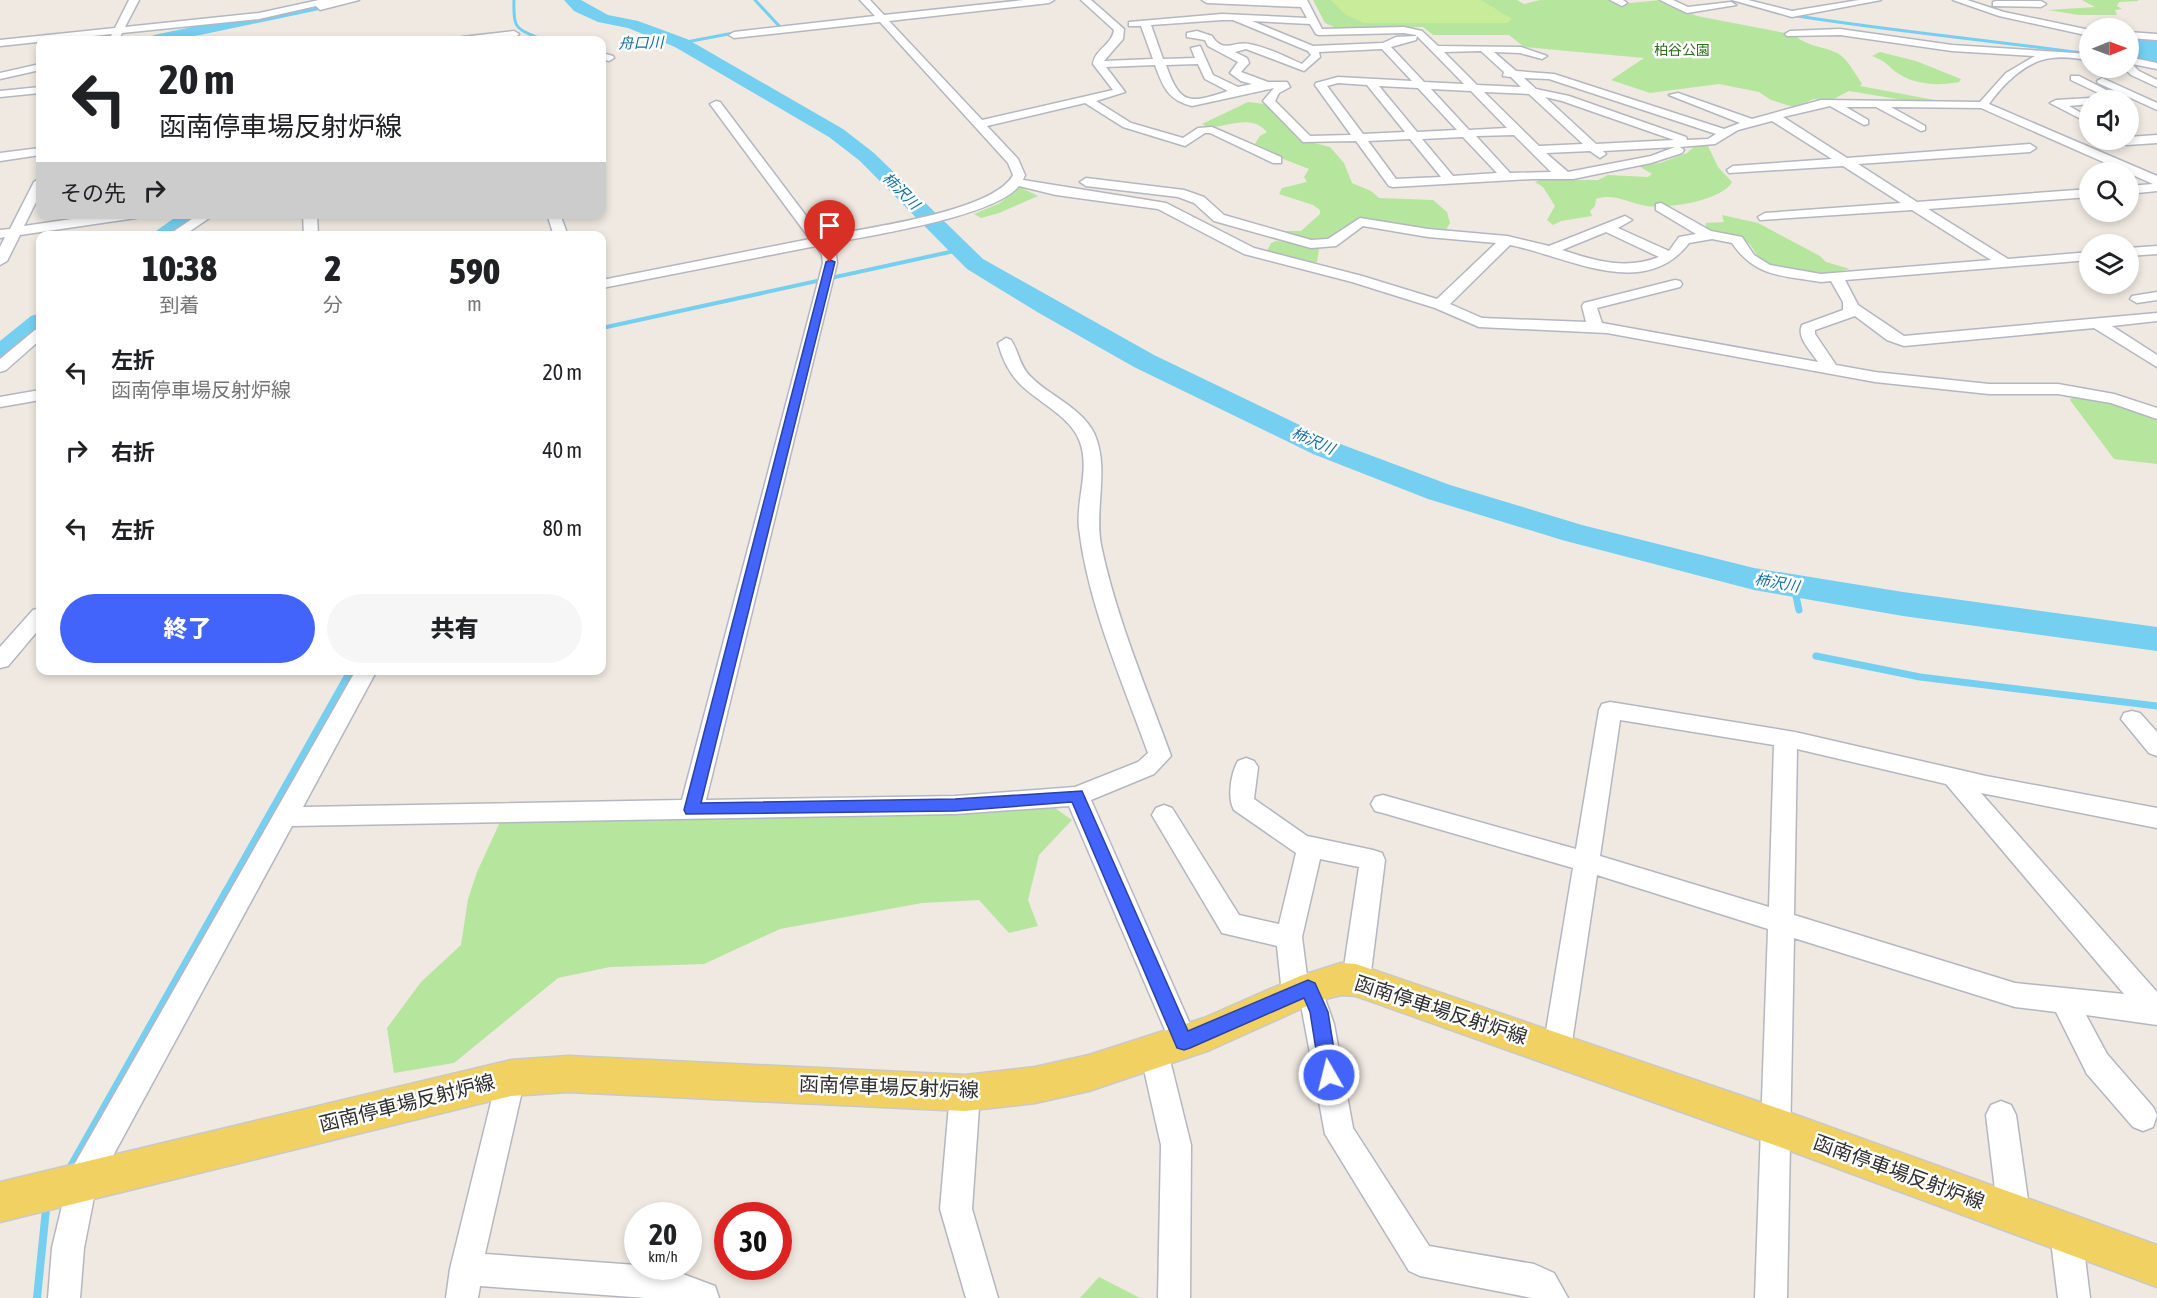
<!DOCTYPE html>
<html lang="ja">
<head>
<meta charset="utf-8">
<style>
  body { margin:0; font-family:"Asap Condensed","Noto Sans JP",sans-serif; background:#f6f6f6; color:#202124; height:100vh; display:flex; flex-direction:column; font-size:22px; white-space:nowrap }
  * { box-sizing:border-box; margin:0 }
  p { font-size:20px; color:#757577 }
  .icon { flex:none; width:33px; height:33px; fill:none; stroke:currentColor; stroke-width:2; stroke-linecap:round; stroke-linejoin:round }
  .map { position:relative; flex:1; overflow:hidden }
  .details { position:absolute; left:36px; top:231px; width:570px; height:444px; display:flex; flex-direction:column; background:#fff; border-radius:12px; box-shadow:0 3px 9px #0003 }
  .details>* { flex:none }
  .top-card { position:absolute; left:36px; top:36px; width:570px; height:183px; border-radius:12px; box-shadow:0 3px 9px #0003; background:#fff; color:#202124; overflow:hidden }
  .needle { width:39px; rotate:89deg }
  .controls { position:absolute; left:2079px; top:18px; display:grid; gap:12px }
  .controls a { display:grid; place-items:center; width:60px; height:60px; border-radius:50%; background:#fff; box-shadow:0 3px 9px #0003; font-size:30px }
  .speed { position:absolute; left:624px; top:1202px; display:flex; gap:12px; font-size:30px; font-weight:700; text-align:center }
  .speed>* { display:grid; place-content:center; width:78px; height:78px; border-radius:50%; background:#fff; box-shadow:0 3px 9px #0003; line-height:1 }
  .speed small { font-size:15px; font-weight:400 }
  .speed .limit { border:9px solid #d22; background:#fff; color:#111 }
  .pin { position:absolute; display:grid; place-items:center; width:51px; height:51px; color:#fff; margin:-62px -26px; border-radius:50% 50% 50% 0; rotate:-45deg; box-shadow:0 0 6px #0007 }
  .pin .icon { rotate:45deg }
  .me { position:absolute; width:66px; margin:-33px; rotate:352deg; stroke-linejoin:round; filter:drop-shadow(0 0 4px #0008) }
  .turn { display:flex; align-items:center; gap:21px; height:126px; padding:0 24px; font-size:27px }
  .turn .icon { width:78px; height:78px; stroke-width:2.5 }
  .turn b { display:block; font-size:42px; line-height:51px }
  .then { display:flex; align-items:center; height:57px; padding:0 24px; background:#0003; gap:12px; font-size:22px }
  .eta { display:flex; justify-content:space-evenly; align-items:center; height:102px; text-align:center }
  .eta b { font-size:36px; font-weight:800; line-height:42px }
  .action { display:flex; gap:12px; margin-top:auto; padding:12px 24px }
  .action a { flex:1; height:69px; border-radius:36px; background:#4264fb; color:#fff; font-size:24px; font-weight:800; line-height:69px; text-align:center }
  .action a+a { background:#f6f6f6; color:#202124 }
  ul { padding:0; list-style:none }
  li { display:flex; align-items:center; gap:18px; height:78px; padding:0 24px }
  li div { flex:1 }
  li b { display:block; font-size:22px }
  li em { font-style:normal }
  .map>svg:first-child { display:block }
  .green { fill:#b6e59e }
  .pitch { fill:#c9ec9a }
  .water { fill:#75cff0 }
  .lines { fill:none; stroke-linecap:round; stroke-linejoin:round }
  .stream-far3 { stroke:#75cff0; stroke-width:3 }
  .stream-far2 { stroke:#75cff0; stroke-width:4 }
  .stream-far1 { stroke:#75cff0; stroke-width:7 }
  .stream { stroke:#75cff0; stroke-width:8 }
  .river { fill:#75cff0; fill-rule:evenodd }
  .minor-casing { stroke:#b4b7c1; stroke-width:3 }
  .major-casing { stroke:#c9c9c9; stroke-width:3 }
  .minor { fill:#fff; fill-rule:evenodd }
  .major { fill:#f2d163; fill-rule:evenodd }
  .route { fill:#4264fb; stroke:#2b41a3; stroke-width:1.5 }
  .labels { text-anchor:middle; stroke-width:5; stroke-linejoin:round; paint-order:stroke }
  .far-park-label { font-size:14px; fill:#2c6e1b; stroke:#fff }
  .far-water-label { font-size:15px; font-style:italic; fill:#0d6fa3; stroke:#fff }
  .near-street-label { font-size:20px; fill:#2e2e2e; stroke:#fff }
</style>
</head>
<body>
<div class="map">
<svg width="2157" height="1298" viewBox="0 0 2157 1298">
  <rect width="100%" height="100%" fill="#efe9e1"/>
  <!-- green -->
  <path class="green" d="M1313,0h204l7,4 16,-4h69l11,4 41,-4 36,16 98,19c11,12 30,11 44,19 9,6 17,21 23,30l-2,2 80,15 -13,3 -78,-13 -19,10 -16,-2 -20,8 -23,-7 -12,-8 -40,-8 -69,9 -39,-13 33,-22 -120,-11 -15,-12h-76l-10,-8 -84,2 -14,-6z
    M2082,0h56v1l-19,1 -2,4 5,3 -7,1 2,5h-38l-31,-5 47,-3z
    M1880,52l36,9 45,18 -2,3c-20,4 -42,3 -60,-8 -12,-8 -11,-12 -27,-18z
    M1248,102l17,2 37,36 28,7 14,16 8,20 19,8 8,7 54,2 14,12 3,11 -4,7 -5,1 -87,-10c-34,27 -39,22 -78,10h25l19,-17v-4l-7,-5 -34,-11 3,-6 25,-6 -3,-5 5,-8 -56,-22 7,-11 7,-4c-19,-23 -52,3 -65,-8z
    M1697,144l11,2 10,21 14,15c-10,19 -66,27 -86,24 -18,-3 -32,-13 -50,-7l-1,7 -5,5 2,5 -31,5 -8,4 -6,-5 8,-14 -12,-19 -8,-5 4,-2h59l10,-5 40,2 4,-3 -15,-9 23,-2 27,-10z
    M1020,187l18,9 -39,17 -18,5 -7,-4 26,-11z
    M1722,215l36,8 62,33 6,6 24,7c-31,8 -57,3 -87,-4l-13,-21 -16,-9 -29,-7 1,-5 18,-1z
    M1276,241l39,5 4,3 -2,13 -10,1 -41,-10 5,-10z
    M2073,396l42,8 42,17v43l-43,-5 -44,-59z
    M1042,799l30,21 -33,35 -11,45 10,26 -29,7 -30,-33 -57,3 -142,26 -76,35 -94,3 -52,11 -104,85 -60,10 -7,-45 34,-46 40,-37 7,-46 9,-27 24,-52z
    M1099,1277l41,21h-60z"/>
  <!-- pitch -->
  <path class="pitch" d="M1331,0h150l31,19 -5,4h-143l-19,-9z"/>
  <!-- water -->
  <path class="water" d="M2128,38l29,1v25l-28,-6z"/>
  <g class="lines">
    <!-- stream-far3 -->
    <path class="stream-far3" d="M514,0c-1,31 2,27 28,40
      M755,0l26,28
      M1791,15c99,16 198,25 297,39
      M681,43l58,-11"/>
    <!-- stream-far2 -->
    <path class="stream-far2" d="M602,328l357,-78"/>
    <!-- stream-far1 -->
    <path class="stream-far1" d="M1794,587l5,23
      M1816,656l104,21 237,29
      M225,893l126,-223"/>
    <!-- stream -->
    <path class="stream" d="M69,1170l157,-278
      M37,1298l9,-89 3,-5"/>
    <!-- river -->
    <path class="river" d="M320,0h31l-8,5 -167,35h-30l8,-5z
      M564,0h17l27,15 30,6 49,18 156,90 31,24 109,106 171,96 181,87 115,43 132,40 172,43 149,24 254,35v24l-254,-35 -149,-26 -192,-50 -134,-41 -115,-45 -179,-87 -95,-54 -72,-44 -107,-108 -31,-24 -154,-90 -47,-19 -30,-6 -24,-11z
      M180,214h28l-31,22h-28z
      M40,313v21l-31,26 -9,2v-21l31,-25z"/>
    <!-- minor casing -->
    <g class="minor-casing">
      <path id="minor" d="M129,0h10l-14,27 134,-14 60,-13h40l-39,10 -4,-4 -57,13 -137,14 -3,7h-10l3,-6 -112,12v-6l115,-12z
        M860,0h10l14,15 140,-15h30l-5,3 -160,18 93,99 131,-30 -20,-26c2,-15 19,-19 21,-34l-33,-30h10l33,29 -1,10 -19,22 49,-2 -12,-33h-12v-4l93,-8 85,4 -6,-11 -94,-4 -5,-3h105l15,29 82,-2 18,4 16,15 83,1 26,9 -5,3 -22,-6 -26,-1 22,19 38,3 170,55 16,-6 -71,-28 9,-2 74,26 69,-19 159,2 26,-29 29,-17 -83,-5 -112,-16 -53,1 -2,-2 5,-3 50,-2 112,16 138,9v6c-12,-1 -26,-4 -38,-2 -25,2 -49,26 -63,46l168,72v15l-29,3v-8l25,-2 -172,-76 -90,-1 34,19v4l-4,1 -45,-24h-30l22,13v4l-4,1 -34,-19 -47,11 64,41 183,-14 6,4 -6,4 -172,12 59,38 173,-13v8l-162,12 80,50 82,-7v8l-245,20 13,25 46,31 253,-23v8l-45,5 45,29v12l-63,-39 -190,18 -17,-6 -32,-24 -40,14v4l21,31 39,7 114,12h69l56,10 43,14v11l-46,-16 -53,-9h-69l-114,-12 -268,-49 -128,-6 -44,-19 -83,-26 -108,-28 -86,-45 -102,-14 -37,-9c-25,31 -149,49 -191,58l8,11 1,8 -131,537 249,-4 120,-9 63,-25 10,-9c-26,-73 -60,-148 -69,-225 -3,-29 11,-58 1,-86 -9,-26 -43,-40 -61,-59 -11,-12 -17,-25 -21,-40l8,-5 5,2c8,12 8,25 19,36 18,19 52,32 64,57 16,35 0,75 7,112 15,72 45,142 70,211l-17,18 -63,26 107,242 -4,9 -10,4 -10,-4 -105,-245 -114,8 -663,12 -196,361 -12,61 -4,50h-32l4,-50 18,-76 286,-502h21l-74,137 379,-7 141,-537 -1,-8 -6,-9 -214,42v-8l208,-41 -100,-135 6,-3 4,1 102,135c42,-9 172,-25 191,-62l-5,-12 -128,-141 -146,16 -5,-3 5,-3 141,-16zM1222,20h11l75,31 3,4 -9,9c-16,-7 -35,-17 -53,-20 -15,-3 -26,10 -37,-8l-15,-5 -10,2v4l18,3 3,6 30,16 -8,11 11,8 11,3 -14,3 -25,-12 -13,-29 -9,2 4,10 -32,1 -12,-34zM1252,21l58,3 6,10 3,1 85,-2 12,2v1l-20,1 -13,6 -70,3zM1417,36l47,48 -40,-2 -33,-35 25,-7zM1246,49l58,22 16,-14 -1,-5 63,-3 30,32 -74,-4 -22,6 -1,2 36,50 -41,1 -35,-35 4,-8 11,-6 -3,-5h-19l-27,-10 8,-9 -2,-5 -12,-6zM1481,51l23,21 -1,4 8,1 10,10 -44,-2 -33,-33zM1198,64l7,15 23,12c-39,13 -48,14 -62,-26zM1155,65c8,22 13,35 37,41l82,-18 -11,13 40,41 53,-1 33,45 4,1 139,-8h41l78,-16 31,-10 2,-3 -4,-3 35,-3 23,-14 34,-9 60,38 -99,7 -6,4 2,3 114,-7 58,37 -136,10 -7,4 2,3 152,-10 79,50 -170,14 -51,-9 -16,-10 -12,-18 -31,-6 -50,-28 -5,1v6l40,24 -17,3 -10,14 -51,-23 14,-8 -7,-4 -76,30 -42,-10 -79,-7 -68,-11 -32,21 -17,1 -87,-25 -20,-18 -20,-7 -98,-12 -6,4 6,4 92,11 16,6 20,18 97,27 25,-2 27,-20 65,11 68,6 -59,56 -75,-23 -108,-28 -88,-45 -143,-23 2,-5 -7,-16 -31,-33 98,-23 38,24 62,19 20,-13h5l63,30h8v-6l-69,-30 -14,1 -15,10 -52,-15 -35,-22 29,-9 -19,-25zM1524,78l25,1 167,55 -8,5 -21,1 -1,-3 -117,-41 -33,-7zM1338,83l29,2 38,47 -42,2 -36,-48zM1379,86l39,2 39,42 -40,2zM1431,89l40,2 36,37 -38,2zM1484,92l45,2 54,50 -44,2zM1545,97l17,4 112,39 -78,4zM1514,135l37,37 -41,1 -34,-37zM1463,137l34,36 -44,3 -31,-37zM1410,139l31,38 -45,2 -28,-38zM1675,147l-24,9 -83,16 -22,-19 44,-2 10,7 6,-4 -3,-3zM1606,232l53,25c-33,13 -64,4 -97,-7zM1712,239l20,4c24,35 50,32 89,39l10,-1 12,21v8l-41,15c-6,12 9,26 16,37l-216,-39 -5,-15 83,-21 2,-3 -2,-3 -5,-1 -91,23 -2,3 4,16 -104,-4 -32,-14 60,-59c57,11 134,57 179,-2z
        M1610,0h13l4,3 -5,3z
        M1660,0h13l15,7 43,-5 5,3 -49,8z
        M1732,0h16l44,11 67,-11h22l-89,17z
        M1953,0h14l37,12 86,18v6l-91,-20z
        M1996,1h45l5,3 -5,3 -48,-1v-4z
        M514,31l5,3 -2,2 -34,4h-26l5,-3z
        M2128,32l29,2v6l-29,-2z
        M602,53l11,3 1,2 -5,3 -7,-2z
        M2128,57l29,6v6l-25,-5 7,7 18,9v7l-26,-12 -7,-7h4z
        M40,64v6l-40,9v-6z
        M2071,76h8l39,20 -9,2 -38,-18z
        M2102,78l55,25v7l-59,-27 -1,-2z
        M40,87v6l-40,4v-6z
        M2090,98l5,2h-5v4l-21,2 16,9 -6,3 -29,-15 6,-3z
        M2157,135v8l-30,2 -6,-4 7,-4z
        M40,148v7l-40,6v-8z
        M40,178v16l-16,32 82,-12h36l-6,4 -116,17 -13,26 -7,4v-18l5,-10 -5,1v-8l10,-1 24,-47z
        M199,214h16l-32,22h-16z
        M303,214h14l1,22h-14z
        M547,214h13l8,22h-14z
        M2157,246v8l-29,2v-8z
        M2157,292v8l-20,3 -7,-4 2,-3z
        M40,328v12l-34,30 -6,2v-13l35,-29z
        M40,390v10l-40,7v-10z
        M40,608v20l-32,38 -8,2v-21l33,-37z
        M1610,702l185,30 191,44 171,32v20l-176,-35 176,199v33l-71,-10 21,39 46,53 4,8 -4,12 -10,4 -10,-4 -46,-53 -31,-62 -41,-5 -221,-69 -7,360h-32l13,-369 -171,-54 -26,174 -4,9 -10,4 -10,-4 -4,-9 30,-181 -190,-55 -8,-2 -4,-7 4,-7 8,-2 193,54 23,-139 3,-6zM1620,720l154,25 -5,162 -169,-51zM1797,749l149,35 178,210 -109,-11 -221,-68z
        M2132,711l8,2 17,19v24l-8,-3 -28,-34 3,-6z
        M1246,758l8,3 4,6 -4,32 53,37 66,14 9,3 3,7 -15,120 -4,9 -10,3 -10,-3 -4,-9 17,-113 -39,-8 -18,78 5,39 11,3 16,45 19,104 76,118 105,18 20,9 14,25h-36l-112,-22 -11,-5 -84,-137 -24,-129 -5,1 -10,-3 -4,-9 -5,-48 -55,-13 -70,-118 4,-7 8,-3 8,3 67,107 40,9 17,-71 -62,-43c-7,-12 -3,-37 4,-49z
        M1154,1039l10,4 4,9 23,93 -1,153h-32l3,-153 -21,-93 4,-9z
        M511,1064l10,4 4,10 -40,176 179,13 51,19 4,12h-73l-166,-12 -2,12h-32l4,-29 47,-191 4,-10z
        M965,1079l10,4 5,10 -8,116 26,89h-32l-26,-89 10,-116 5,-10z
        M2001,1101l10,4 5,10 14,99 -5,11 -11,5 -11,-5 -5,-11 -12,-99 5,-10z
        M2066,1217l11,5 5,11 8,65h-32l-8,-65 5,-11z"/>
    </g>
    <!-- major casing -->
    <g class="major-casing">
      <path id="major" d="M1341,963l15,1 421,144 380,137v42l-380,-141 -421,-150 -15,-1 -23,6 -108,49 -121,41 -54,12 -70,8 -397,-19 -57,4 -511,126v-40l511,-122 57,-4 397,19 70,-8 54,-12 115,-37 96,-42z"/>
    </g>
    <!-- minor -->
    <use href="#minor" class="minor"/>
    <!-- major -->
    <use href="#major" class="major"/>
  </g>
  <!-- route -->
  <path class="route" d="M830,260l5,2 -134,541 254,-4 127,-8 106,240 120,-51 7,3 13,29 10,63 -2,6 -7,2 -7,-2 -2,-6 -10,-63 -6,-14 -114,50 -6,2 -7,-2 -105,-246 -117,9 -269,3 -2,-4 142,-548z"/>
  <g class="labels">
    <!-- far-park labels -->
    <g class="far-park-label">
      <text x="1682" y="55">柏谷公園</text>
    </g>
    <!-- far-water labels -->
    <g class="far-water-label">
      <text transform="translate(641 43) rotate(-1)" y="5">舟口川</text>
      <text transform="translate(901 191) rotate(45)" y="5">柿沢川</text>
      <text transform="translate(1313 441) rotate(24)" y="5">柿沢川</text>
      <text transform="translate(1777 583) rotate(10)" y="5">柿沢川</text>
    </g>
    <!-- near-street labels -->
    <g class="near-street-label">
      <text transform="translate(1441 1010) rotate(18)" y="7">函南停車場反射炉線</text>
      <text transform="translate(889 1087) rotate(2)" y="7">函南停車場反射炉線</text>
      <text transform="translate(407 1103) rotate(-14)" y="7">函南停車場反射炉線</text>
      <text transform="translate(1899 1172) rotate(20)" y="7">函南停車場反射炉線</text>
    </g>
  </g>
</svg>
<div class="controls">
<a><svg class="needle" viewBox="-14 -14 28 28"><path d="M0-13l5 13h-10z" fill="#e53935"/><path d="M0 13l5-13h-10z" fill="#757577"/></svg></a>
<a><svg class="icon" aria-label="sound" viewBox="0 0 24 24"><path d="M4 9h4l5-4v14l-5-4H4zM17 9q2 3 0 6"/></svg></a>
<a><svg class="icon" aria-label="search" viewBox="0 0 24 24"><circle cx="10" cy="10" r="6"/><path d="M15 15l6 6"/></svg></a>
<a><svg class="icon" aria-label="layers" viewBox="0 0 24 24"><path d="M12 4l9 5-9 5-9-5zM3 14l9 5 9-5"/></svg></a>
</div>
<div class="speed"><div>20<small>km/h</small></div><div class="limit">30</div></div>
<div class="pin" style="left:830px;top:262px;background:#d93025"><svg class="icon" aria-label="arrive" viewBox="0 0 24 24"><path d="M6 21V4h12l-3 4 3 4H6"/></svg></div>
<svg class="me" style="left:1329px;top:1075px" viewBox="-20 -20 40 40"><circle r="17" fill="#4264fb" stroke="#fff" stroke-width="3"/><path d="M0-11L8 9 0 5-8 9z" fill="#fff"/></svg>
<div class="top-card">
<div class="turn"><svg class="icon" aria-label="left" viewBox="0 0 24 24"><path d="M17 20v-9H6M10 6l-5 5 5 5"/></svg><div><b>20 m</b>函南停車場反射炉線</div></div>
<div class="then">その先<svg class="icon" aria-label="right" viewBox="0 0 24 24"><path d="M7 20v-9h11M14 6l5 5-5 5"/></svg></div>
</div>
<section class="details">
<div class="eta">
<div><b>10:38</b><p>到着</p></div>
<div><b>2</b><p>分</p></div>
<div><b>590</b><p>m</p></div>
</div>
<ul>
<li><svg class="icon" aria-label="left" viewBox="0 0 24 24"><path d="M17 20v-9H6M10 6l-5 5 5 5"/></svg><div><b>左折</b><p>函南停車場反射炉線</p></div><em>20 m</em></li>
<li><svg class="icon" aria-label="right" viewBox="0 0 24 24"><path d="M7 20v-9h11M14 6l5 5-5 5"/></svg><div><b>右折</b></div><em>40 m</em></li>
<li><svg class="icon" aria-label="left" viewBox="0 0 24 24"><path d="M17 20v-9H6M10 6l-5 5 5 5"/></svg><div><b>左折</b></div><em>80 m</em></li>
</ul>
<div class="action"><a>終了</a><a>共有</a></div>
</section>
</div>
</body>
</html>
